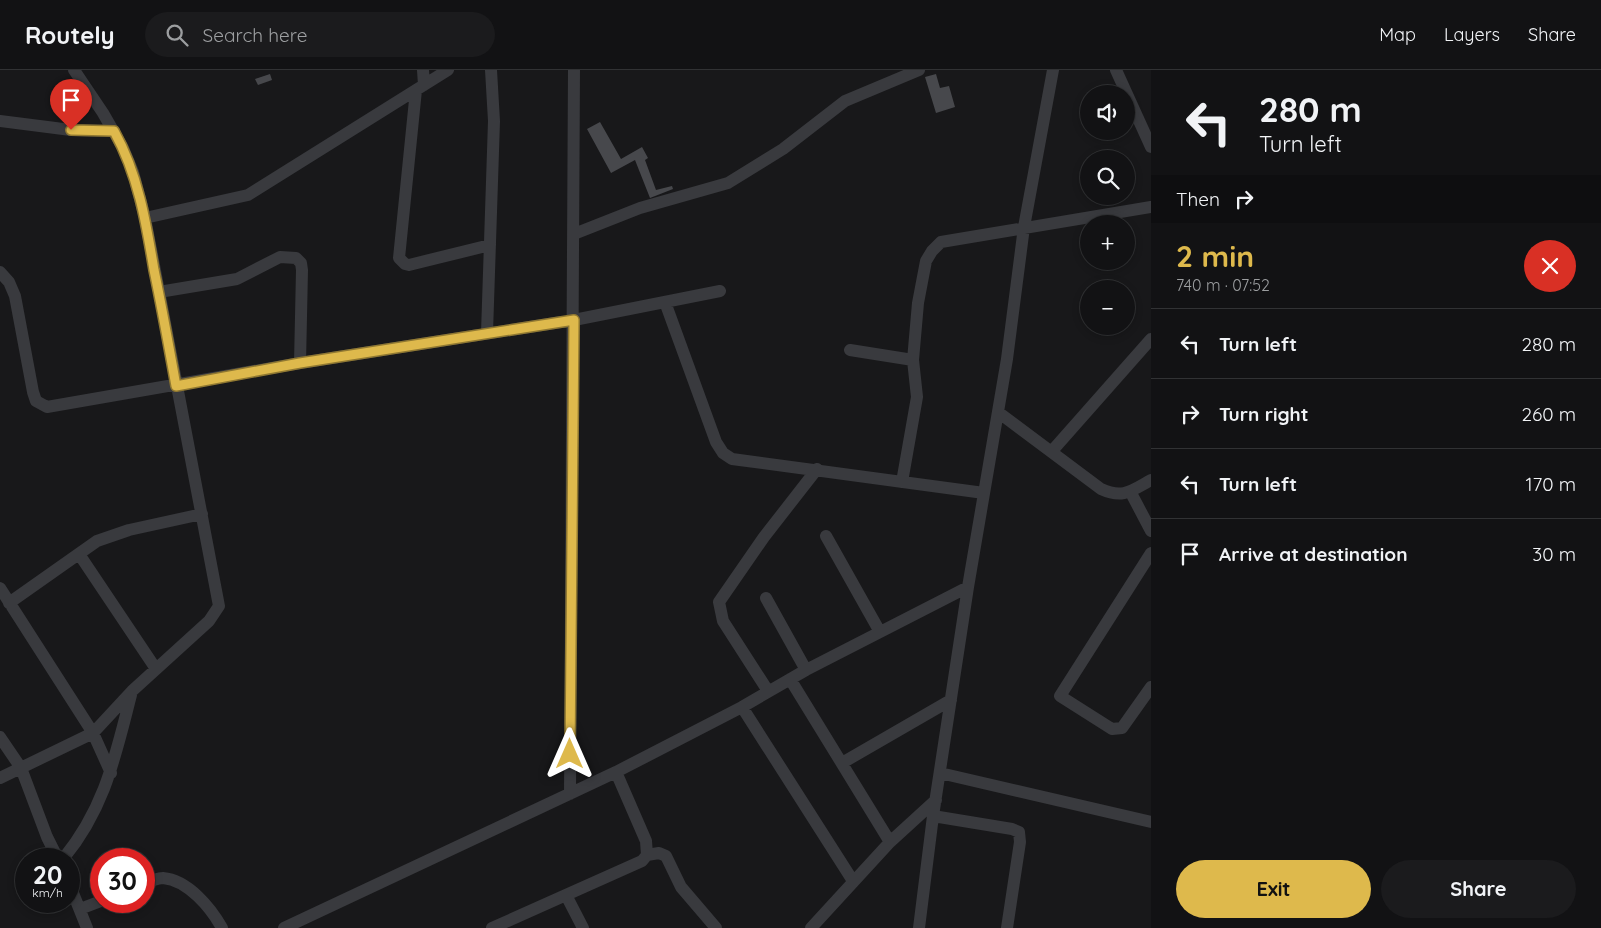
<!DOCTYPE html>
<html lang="en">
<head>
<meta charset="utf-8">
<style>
  body { margin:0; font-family:Quicksand,sans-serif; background:#1b1b1d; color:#f1f3f6; height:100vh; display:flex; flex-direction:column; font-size:19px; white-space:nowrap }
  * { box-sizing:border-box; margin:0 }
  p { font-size:16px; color:#9c9ea0 }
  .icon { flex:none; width:28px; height:28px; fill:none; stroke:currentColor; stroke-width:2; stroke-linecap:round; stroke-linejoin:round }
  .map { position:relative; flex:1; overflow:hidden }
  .details { display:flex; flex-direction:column; background:#121214; width:450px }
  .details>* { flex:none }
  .top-card { background:#121214; color:#f1f3f6; overflow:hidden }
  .buttons { position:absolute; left:1080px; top:15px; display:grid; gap:10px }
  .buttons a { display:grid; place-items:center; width:55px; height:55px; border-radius:50%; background:#121214; box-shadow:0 2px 8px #0003,0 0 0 1px #313234; font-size:25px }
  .speed { position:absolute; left:15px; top:778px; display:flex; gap:10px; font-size:25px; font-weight:700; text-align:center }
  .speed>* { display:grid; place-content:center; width:65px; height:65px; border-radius:50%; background:#121214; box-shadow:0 2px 8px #0003,0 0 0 1px #313234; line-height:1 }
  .speed small { font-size:12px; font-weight:400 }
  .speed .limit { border:8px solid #d22; background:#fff; color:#111 }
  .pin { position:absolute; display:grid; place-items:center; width:42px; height:42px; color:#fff; margin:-51px -21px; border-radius:50% 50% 50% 0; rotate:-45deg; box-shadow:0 0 5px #0007 }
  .pin .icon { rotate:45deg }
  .me { position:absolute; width:55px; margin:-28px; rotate:0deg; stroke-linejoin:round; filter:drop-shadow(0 0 4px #0008) }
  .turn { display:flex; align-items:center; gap:18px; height:105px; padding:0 25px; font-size:22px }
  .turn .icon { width:65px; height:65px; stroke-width:2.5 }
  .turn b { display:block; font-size:35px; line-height:42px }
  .then { display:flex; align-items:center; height:48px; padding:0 25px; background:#0003; gap:10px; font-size:19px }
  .round { display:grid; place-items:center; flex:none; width:52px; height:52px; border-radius:26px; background:#1b1b1d }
  .overview { display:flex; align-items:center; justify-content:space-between; height:85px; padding:0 25px }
  h1 { font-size:30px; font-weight:700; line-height:38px; color:#deb94c }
  .button { display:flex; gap:10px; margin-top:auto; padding:10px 25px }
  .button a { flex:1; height:58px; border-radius:30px; background:#deb94c; color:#111; font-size:20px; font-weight:700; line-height:58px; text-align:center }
  .button a+a { background:#1b1b1d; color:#f1f3f6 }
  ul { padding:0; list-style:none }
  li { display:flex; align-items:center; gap:15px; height:70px; padding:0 25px; border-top:1px solid #313234 }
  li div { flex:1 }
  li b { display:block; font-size:19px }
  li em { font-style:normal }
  header { display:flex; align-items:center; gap:30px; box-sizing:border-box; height:70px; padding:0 25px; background:#121214; border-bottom:1px solid #313234 }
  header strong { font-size:24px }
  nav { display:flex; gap:28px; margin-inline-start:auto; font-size:18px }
  .search { width:350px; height:45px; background:#1b1b1d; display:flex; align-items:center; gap:12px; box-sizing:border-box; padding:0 18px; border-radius:28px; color:#9c9ea0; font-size:19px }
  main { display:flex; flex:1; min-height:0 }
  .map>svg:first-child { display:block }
  .building { fill:#47484c }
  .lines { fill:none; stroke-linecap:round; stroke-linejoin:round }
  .minor { stroke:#393a3e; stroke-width:12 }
  .route-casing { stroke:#907831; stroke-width:12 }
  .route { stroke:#deb94c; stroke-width:9 }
</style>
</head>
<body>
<header>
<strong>Routely</strong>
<div class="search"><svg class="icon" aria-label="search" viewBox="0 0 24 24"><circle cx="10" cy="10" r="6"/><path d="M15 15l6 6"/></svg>Search here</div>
<nav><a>Map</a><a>Layers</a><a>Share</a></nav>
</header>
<main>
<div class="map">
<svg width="1151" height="858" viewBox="0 0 1151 858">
  <rect width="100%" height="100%" fill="#18181a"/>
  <!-- building -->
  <path class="building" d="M270,4l2,6 -14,5 -3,-6z
    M936,4l4,14 9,-2 6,21 -19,6 -11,-36z
    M600,52l21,37 21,-12 6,11 -3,2 11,30 16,-4 1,3 -23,9 -15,-38 -24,13 -24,-44z"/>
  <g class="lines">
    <!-- minor -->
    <path class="minor" d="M423,0l1,15
      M1116,0l35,77
      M416,20l-17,168 6,6 4,1 81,-20
      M0,51l71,9 43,1
      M145,148l103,-23 200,-125
      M574,164l66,-26 88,-25 55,-34 62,-48 74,-31
      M0,202l9,10 6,14 18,96 3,9 11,6 253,-44 274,-43 146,-29
      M159,222l78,-13 43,-22 16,1 5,5 1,7 -2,93
      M665,232l51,140 7,11 9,6 252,34
      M487,263l7,-212 -3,-51
      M850,280l63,10
      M998,342l103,77c22,10 30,2 50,-9
      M1052,381l99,-112
      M902,412l15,-85 -4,-37 5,-57 8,-42 6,-10 9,-9 210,-35
      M1130,421l21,40
      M826,466l54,96
      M1151,483l-91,143 52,33 10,-1 29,-41
      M79,484l77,115
      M0,518l93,145 18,40
      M766,528l40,72
      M9,533l88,-62 32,-11 73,-16
      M790,609l100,163
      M768,621l-45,-70 -4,-19 45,-65 53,-68
      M742,637l111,174
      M0,667l21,31 26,69 11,22
      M842,693l109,-63
      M940,703l211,49
      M0,708l93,-45 39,-42 77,-70 10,-15 -74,-388 -12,-46 -10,-24 -20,-35 -29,-43
      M570,724l4,-724
      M933,746l79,13 7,3 1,10 -13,86
      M647,785l12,-2 7,3 15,31 35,41
      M63,789c42,-51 52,-102 68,-164
      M69,813l18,45
      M144,815c5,-3 13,-7 19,-7 25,2 48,30 59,50
      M566,825l17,33
      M80,839l21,-8
      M284,858l332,-156 126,-65 64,-37 162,-83
      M492,858l150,-67 5,-6 -1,-14 -30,-69
      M811,858l79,-86 46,-42
      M919,858l14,-112 35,-229 39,-228 17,-132 29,-157"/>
  </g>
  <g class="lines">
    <!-- route casing -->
    <g class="route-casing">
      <path id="route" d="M71,60l43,1c24,43 32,91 40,139 8,38 15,77 22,116l124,-23 274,-43 -4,434"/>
    </g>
    <!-- route -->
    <use href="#route" class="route"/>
  </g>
</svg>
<div class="buttons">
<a><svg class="icon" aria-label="sound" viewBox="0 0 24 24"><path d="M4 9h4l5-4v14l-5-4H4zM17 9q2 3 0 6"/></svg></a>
<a><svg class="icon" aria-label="search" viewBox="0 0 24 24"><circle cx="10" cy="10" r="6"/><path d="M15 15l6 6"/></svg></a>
<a>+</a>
<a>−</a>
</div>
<div class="speed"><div>20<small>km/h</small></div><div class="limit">30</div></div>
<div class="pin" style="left:71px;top:60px;background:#d93025"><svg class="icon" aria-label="arrive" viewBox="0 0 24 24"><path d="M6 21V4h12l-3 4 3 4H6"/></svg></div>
<svg class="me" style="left:570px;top:684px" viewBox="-20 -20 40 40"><path d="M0-17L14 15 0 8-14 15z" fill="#deb94c" stroke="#fff" stroke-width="4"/></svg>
</div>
<section class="details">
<div class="top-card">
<div class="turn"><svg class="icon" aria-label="left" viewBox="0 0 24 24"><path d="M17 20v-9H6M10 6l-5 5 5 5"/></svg><div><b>280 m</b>Turn left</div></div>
<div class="then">Then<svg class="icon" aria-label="right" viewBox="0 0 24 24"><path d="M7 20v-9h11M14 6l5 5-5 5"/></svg></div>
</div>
<div class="overview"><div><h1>2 min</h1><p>740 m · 07:52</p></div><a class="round" style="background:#d93025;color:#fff"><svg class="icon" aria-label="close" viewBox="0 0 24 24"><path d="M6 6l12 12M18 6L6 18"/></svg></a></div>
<ul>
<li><svg class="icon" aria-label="left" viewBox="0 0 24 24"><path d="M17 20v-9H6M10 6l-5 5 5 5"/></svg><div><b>Turn left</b></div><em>280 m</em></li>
<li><svg class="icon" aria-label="right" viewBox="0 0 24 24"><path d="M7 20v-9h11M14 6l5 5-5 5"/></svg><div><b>Turn right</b></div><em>260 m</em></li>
<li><svg class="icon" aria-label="left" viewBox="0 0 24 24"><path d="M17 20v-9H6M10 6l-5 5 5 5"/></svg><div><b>Turn left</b></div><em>170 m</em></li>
<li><svg class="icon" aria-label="arrive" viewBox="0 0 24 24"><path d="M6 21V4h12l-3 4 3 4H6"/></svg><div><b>Arrive at destination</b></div><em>30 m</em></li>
</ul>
<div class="button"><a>Exit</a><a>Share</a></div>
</section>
</main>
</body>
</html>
